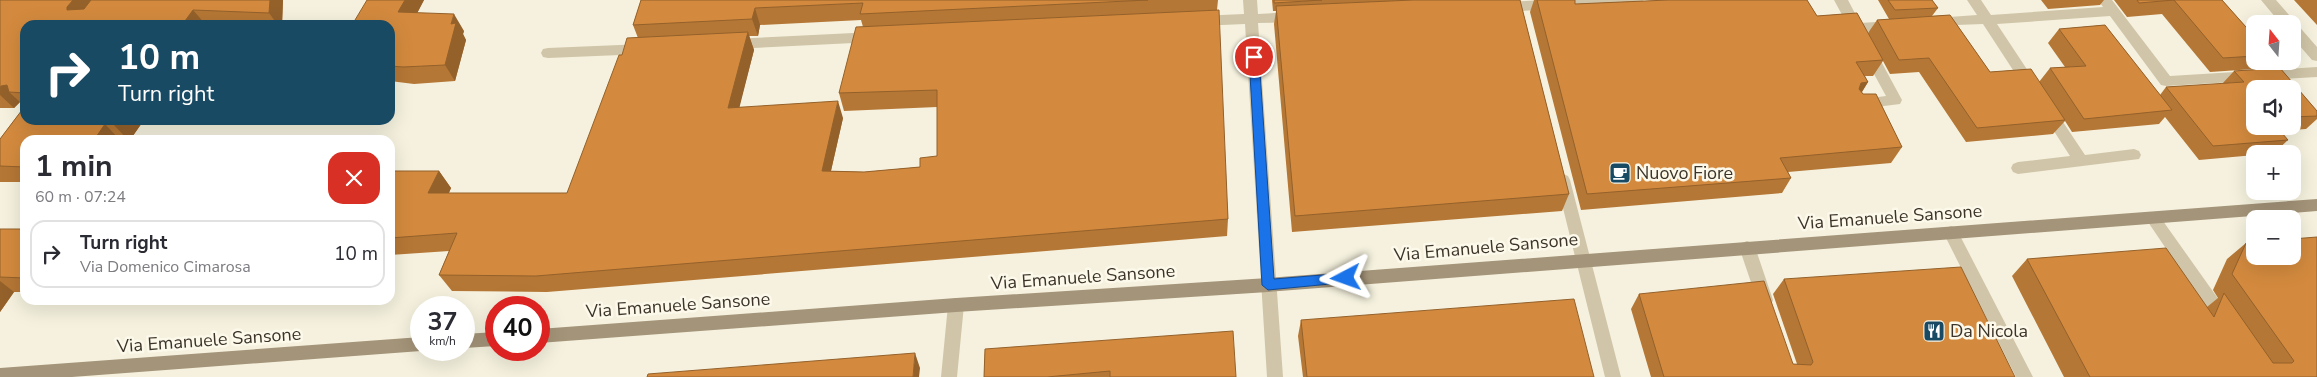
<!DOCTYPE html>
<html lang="en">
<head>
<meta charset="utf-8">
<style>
  body { margin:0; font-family:"Nunito Sans",sans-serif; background:#f2f2f3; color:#2b2b33; height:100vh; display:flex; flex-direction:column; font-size:19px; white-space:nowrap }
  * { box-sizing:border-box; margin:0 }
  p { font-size:16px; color:#7c7c81 }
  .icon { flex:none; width:28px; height:28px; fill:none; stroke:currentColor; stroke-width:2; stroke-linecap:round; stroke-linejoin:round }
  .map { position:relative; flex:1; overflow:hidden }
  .sheet { position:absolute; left:20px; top:135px; width:375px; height:170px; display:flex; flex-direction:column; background:#fff; border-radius:15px; box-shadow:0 5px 20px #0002 }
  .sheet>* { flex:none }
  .guide { position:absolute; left:20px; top:20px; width:375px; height:105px; border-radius:15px; box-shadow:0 5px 20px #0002; background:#194a63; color:#fff; overflow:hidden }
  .needle { width:32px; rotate:343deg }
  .tools { position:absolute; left:2246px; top:15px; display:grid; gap:10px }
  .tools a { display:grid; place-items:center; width:55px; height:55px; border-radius:10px; background:#fff; box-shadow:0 5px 20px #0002; font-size:25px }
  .speed { position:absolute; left:410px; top:296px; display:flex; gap:10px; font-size:25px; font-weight:700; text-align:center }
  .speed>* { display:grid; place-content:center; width:65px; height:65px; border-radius:50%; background:#fff; box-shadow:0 5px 20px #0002; line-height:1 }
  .speed small { font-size:12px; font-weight:400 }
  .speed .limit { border:8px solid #d22; background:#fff; color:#111 }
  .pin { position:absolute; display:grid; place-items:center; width:42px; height:42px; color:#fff; margin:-21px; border:2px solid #fff; border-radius:50%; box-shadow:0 1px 5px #0007 }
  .me { position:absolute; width:55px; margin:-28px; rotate:266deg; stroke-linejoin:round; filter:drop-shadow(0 0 4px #0008) }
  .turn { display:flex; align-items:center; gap:18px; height:105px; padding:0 15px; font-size:22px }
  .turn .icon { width:65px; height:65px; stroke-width:2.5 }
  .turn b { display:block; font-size:35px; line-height:42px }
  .round { display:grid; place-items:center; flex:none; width:52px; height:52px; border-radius:15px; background:#f2f2f3 }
  .overview { display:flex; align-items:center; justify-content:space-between; height:85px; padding:0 15px }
  h1 { font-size:30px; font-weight:700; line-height:38px }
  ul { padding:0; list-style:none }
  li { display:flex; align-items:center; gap:15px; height:68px; margin:0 10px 8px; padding:0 5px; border:2px solid #e1e1e2; border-radius:15px }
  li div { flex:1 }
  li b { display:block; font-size:19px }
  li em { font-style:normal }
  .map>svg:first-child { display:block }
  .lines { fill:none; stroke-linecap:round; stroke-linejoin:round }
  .street { fill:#d0c5a8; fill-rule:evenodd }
  .secondary { fill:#a49479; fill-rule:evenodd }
  .wall { fill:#b57735; fill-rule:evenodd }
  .shaded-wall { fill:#94612b }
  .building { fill:#d38a3e; stroke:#94612b }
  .route { fill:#1a73e8; stroke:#114b97 }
  .labels { text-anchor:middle; stroke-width:5; stroke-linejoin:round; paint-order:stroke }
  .poi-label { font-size:18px; fill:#3c3429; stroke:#fcf9eb; text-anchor:start }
  .street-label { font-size:18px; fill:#3c3429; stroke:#fcf9eb }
</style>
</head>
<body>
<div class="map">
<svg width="2317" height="377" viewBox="0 0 2317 377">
  <rect width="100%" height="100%" fill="#f5f1de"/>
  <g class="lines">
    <!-- street -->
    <path class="street" d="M1243,0h14l1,14 38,-2 7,5 -7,5 -38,1 25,354h-16l-22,-353 -46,2 -7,-5 7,-5 45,-2z
      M1547,0h97l-7,5 -136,7 -7,-5 7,-5z
      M1834,0h14l12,23 32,-2 7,5 -7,5 -27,1 -7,5 -5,-2z
      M1967,0h14l10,15 112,-8 -5,-7h14l58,76 147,-9v10l-151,9 -5,-1 -51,-69 -113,8 41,62 -2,4h-10l-43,-66 -53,2 -2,-3 2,-3 5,-2 42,-3z
      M2261,0h15l41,47v14l-5,-1 -20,-23v-13h-11z
      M874,32l5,2 2,3 -2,3 -5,2 -142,7 -5,-2 -2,-3 2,-3 5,-2z
      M644,44l5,2 2,3 -2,3 -5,2 -96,4 -5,-1 -2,-4 2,-4 5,-1z
      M1869,47l5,1 2,4 26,48 -2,4 -40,5 -5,-1 -2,-4 2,-4 31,-4 -24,-44 2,-4z
      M2048,106l5,1 32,48 49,-6 5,2 2,4 -2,4 -121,15 -5,-2 -2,-4 2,-4 5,-2 52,-6 -29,-45 2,-4z
      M1563,174l5,2 2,4 51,197h-16l-49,-197 2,-4z
      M2153,212l5,2 71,100 2,5 -2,5 -6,2 -6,-2 -69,-102 -3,-4 3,-4z
      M1951,226l5,2 77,149h-17l-73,-145 3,-4z
      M1747,241l5,2 3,4 18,53 -2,5 -6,2 -6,-2 -2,-5 -18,-53 3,-4z
      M956,298l6,2 2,5 -7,72h-16l7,-72 2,-5z"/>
    <!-- secondary -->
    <path class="secondary" d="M2317,199v12l-1049,81 -312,20 -417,31v-14l417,-31 312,-20z
      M496,332v14l-32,2v-14z
      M421,337v13h3l-3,1 -349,26h-72v-9z"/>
  </g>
  <!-- wall -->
  <path class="wall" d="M0,0h283l-1,25h-257v95h119l-14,20h-105v42h-25v-43l25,-33 -5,-4 -6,6h-14z
    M367,0h57l-7,13 47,18 -1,3 3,6 -11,41 -41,3 -24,-3v-56z
    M641,0h577l-1,10 11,209 -1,17 -680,56 -95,-1 -13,-16 10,-24 -59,4v-84h49l12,17 -2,5h118l55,-138 16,-17 -5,-13zM861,20l2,7 -24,66 5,18 93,-4v49l-17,11 -56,5 -33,-1 12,-53 -104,-11 15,-57 -5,-14h9l2,-11z
    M1272,0h248l49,194 -7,17 -270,21 -18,-208 2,-13h-3z
    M1534,0h41v4l93,-4h139l10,16 40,-3 11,20 9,-13 12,-1 -11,-19h54l6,8 -6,8 18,-1 40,57 41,-3 8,13 11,-14 15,-1 -17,-24 11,-14 46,-4 55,70 6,-8 56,-3 12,-13 46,-3 37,43v8l-11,10 -26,2 8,9 -15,14h-18v1l-56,5 -34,-43 -6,7 -87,8 -7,-11 -12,13 -87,8 -47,-70 -29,2 -7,-13 -10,15h-8l3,6 -6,10 1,2h13l26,53 -11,16 -103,9 3,6 -9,15 -201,17 -51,-198zM2255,89h37v37h-37z
    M2041,0h63l-4,5 -52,4z
    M2114,0h108l32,36 -1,1 2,3v21h7l-8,8 -44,3 -48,-58 -35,3z
    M2294,0h23v25z
    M0,229h25v63h-11l-14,20z
    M2246,243l71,134h-253l-52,-101 15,-17 180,48 11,-9 -5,-8 14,-31z
    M1784,279l231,98h-364l-20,-68 8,-15 154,70h4l-24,-70z
    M203,300h27l-1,1z
    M1301,320l293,57h-291l-5,-41z
    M985,349l251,28h-252z"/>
  <!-- shaded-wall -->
  <path class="shaded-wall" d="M73,0h29l-19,24 -16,-14v-3z
    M270,0h13l-1,25h-4l-9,-12z
    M405,0h19l-15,29 -11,-17z
    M755,8l5,17 -2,11 -6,-17z
    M193,10l13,15h-24z
    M454,14l10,17 -1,3 3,6 -11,41 -10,-16 6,-41z
    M748,32l6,18 -19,75 -7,-17z
    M1868,82l-10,16 -7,1 10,-16z
    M7,85l2,7 11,10 -6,6 -14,-13v-7l1,-2z
    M838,101l5,17 -16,70 -5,-17z
    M116,120h28l-14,20h-2l-15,-16z
    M105,124l15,16h-26z
    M439,171l12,17 -10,22 -13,-17z
    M0,281l14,11 -14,20z
    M915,353l5,15 -1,9h-6z"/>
  <!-- building -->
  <path class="building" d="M0,0h73l-6,7v3l17,-1 7,-9h179l-1,13 -76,-3 -11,15h-157v68l-16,-1 -2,-7 -6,1 -1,2z
    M367,0h38l-7,12 56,2 -3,10 5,-1 -11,42 -42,2 -13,-1v-41h-38z
    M641,0h507l-288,14 3,-11 -108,5 -3,11 -119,6z
    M1274,0h48l-48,3z
    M1413,0h107l49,194 -274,22 -19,-210z
    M1537,0h38v4l93,-4h139l10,16 40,-3 26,47 -27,2 12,20 -7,1 -2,6 4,5h13l26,53 -122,11 11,20 -204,16z
    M1888,0h44l6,8 -43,2z
    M2137,0h85l32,36h-2l3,4v16l-32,2 -49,-58 -35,3z
    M1219,10l9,209 -692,57 -97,-1 18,-42 -67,5v-67h49l-11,22h139l52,-138h3l5,-17 121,-6 -20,76 110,-7 -16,70 42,1 56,-5v-9l17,-2v-66l-98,3 17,-66z
    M1950,15l40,57 41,-3 34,51 -88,8 -48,-70 -30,2 -22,-40z
    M2105,25l67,85 -88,9 -34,-51 36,-2 -27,-37z
    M2280,68l37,43v5l-25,1v-28h-37v37h21l12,14 -75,6 -47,-59 78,-5 -10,-11z
    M25,106v14h91l-3,4h-8l-11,16h-69v27l-25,-1v-27z
    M0,229h25v49l-25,-1z
    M2317,237v140h-227l-63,-118 139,-11 48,69 10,-24 49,70h19l2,-2 -62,-87 14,-31 9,-1v14h37v-17z
    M1961,267l54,110h-351l-25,-83 125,-13 29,83 18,1 2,-3 -29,-83z
    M1574,299l20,78h-287l-6,-57z
    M1233,331l3,46h-126v-6l-63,6h-63l1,-28z
    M915,353l-2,24h-266l1,-3z"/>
  <!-- route -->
  <path class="route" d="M1254,53l5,4 15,222 72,-6 5,2 2,3 -2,4 -83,8 -6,-5 -13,-228z"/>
  <!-- icons -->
  <defs>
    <g id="cafe-square" transform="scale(1.125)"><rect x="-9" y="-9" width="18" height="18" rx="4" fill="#194a63" stroke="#fcf9eb"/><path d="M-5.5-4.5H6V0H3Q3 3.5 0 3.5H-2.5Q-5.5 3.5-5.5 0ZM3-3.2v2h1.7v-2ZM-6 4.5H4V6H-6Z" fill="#fff"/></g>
    <g id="restaurant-square" transform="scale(1.125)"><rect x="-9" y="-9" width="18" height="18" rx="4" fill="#194a63" stroke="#fcf9eb"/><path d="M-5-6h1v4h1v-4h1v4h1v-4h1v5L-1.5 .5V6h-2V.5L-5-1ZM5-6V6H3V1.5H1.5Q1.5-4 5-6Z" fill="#fff"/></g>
  </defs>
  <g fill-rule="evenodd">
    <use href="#cafe-square" x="1620" y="173"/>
    <use href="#restaurant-square" x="1934" y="331"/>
  </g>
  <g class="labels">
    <!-- poi labels -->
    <g class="poi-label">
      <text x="1636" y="179">Nuovo Fiore</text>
      <text x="1950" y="337">Da Nicola</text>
    </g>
    <!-- street labels -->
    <g class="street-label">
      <text transform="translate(1890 217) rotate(-4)" y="6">Via Emanuele Sansone</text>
      <text transform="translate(1486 247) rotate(-5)" y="6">Via Emanuele Sansone</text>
      <text transform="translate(1083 277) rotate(-4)" y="6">Via Emanuele Sansone</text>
      <text transform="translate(678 305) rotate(-4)" y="6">Via Emanuele Sansone</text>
      <text transform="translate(209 340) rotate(-4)" y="6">Via Emanuele Sansone</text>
    </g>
  </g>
</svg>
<div class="tools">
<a><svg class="needle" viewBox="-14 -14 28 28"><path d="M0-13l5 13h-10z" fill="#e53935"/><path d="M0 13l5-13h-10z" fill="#7c7c81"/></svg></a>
<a><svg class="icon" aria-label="sound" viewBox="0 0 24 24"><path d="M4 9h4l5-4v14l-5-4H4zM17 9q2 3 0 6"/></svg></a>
<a>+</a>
<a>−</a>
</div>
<div class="speed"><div>37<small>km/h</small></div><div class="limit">40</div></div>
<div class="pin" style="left:1254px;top:57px;background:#d93025"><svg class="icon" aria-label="arrive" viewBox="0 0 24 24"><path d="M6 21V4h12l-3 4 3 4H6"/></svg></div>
<svg class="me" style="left:1346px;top:278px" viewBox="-20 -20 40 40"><path d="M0-17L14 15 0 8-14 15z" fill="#1a73e8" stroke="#fff" stroke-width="4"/></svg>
<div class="guide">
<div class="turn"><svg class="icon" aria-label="right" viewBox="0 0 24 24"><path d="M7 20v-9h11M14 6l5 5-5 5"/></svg><div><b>10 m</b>Turn right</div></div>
</div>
<section class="sheet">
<div class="overview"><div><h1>1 min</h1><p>60 m · 07:24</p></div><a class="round" style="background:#d93025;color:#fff"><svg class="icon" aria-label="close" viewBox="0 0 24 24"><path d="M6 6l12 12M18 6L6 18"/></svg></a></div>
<ul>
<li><svg class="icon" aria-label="right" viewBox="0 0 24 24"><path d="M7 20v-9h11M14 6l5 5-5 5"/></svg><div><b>Turn right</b><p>Via Domenico Cimarosa</p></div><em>10 m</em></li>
</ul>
</section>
</div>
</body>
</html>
